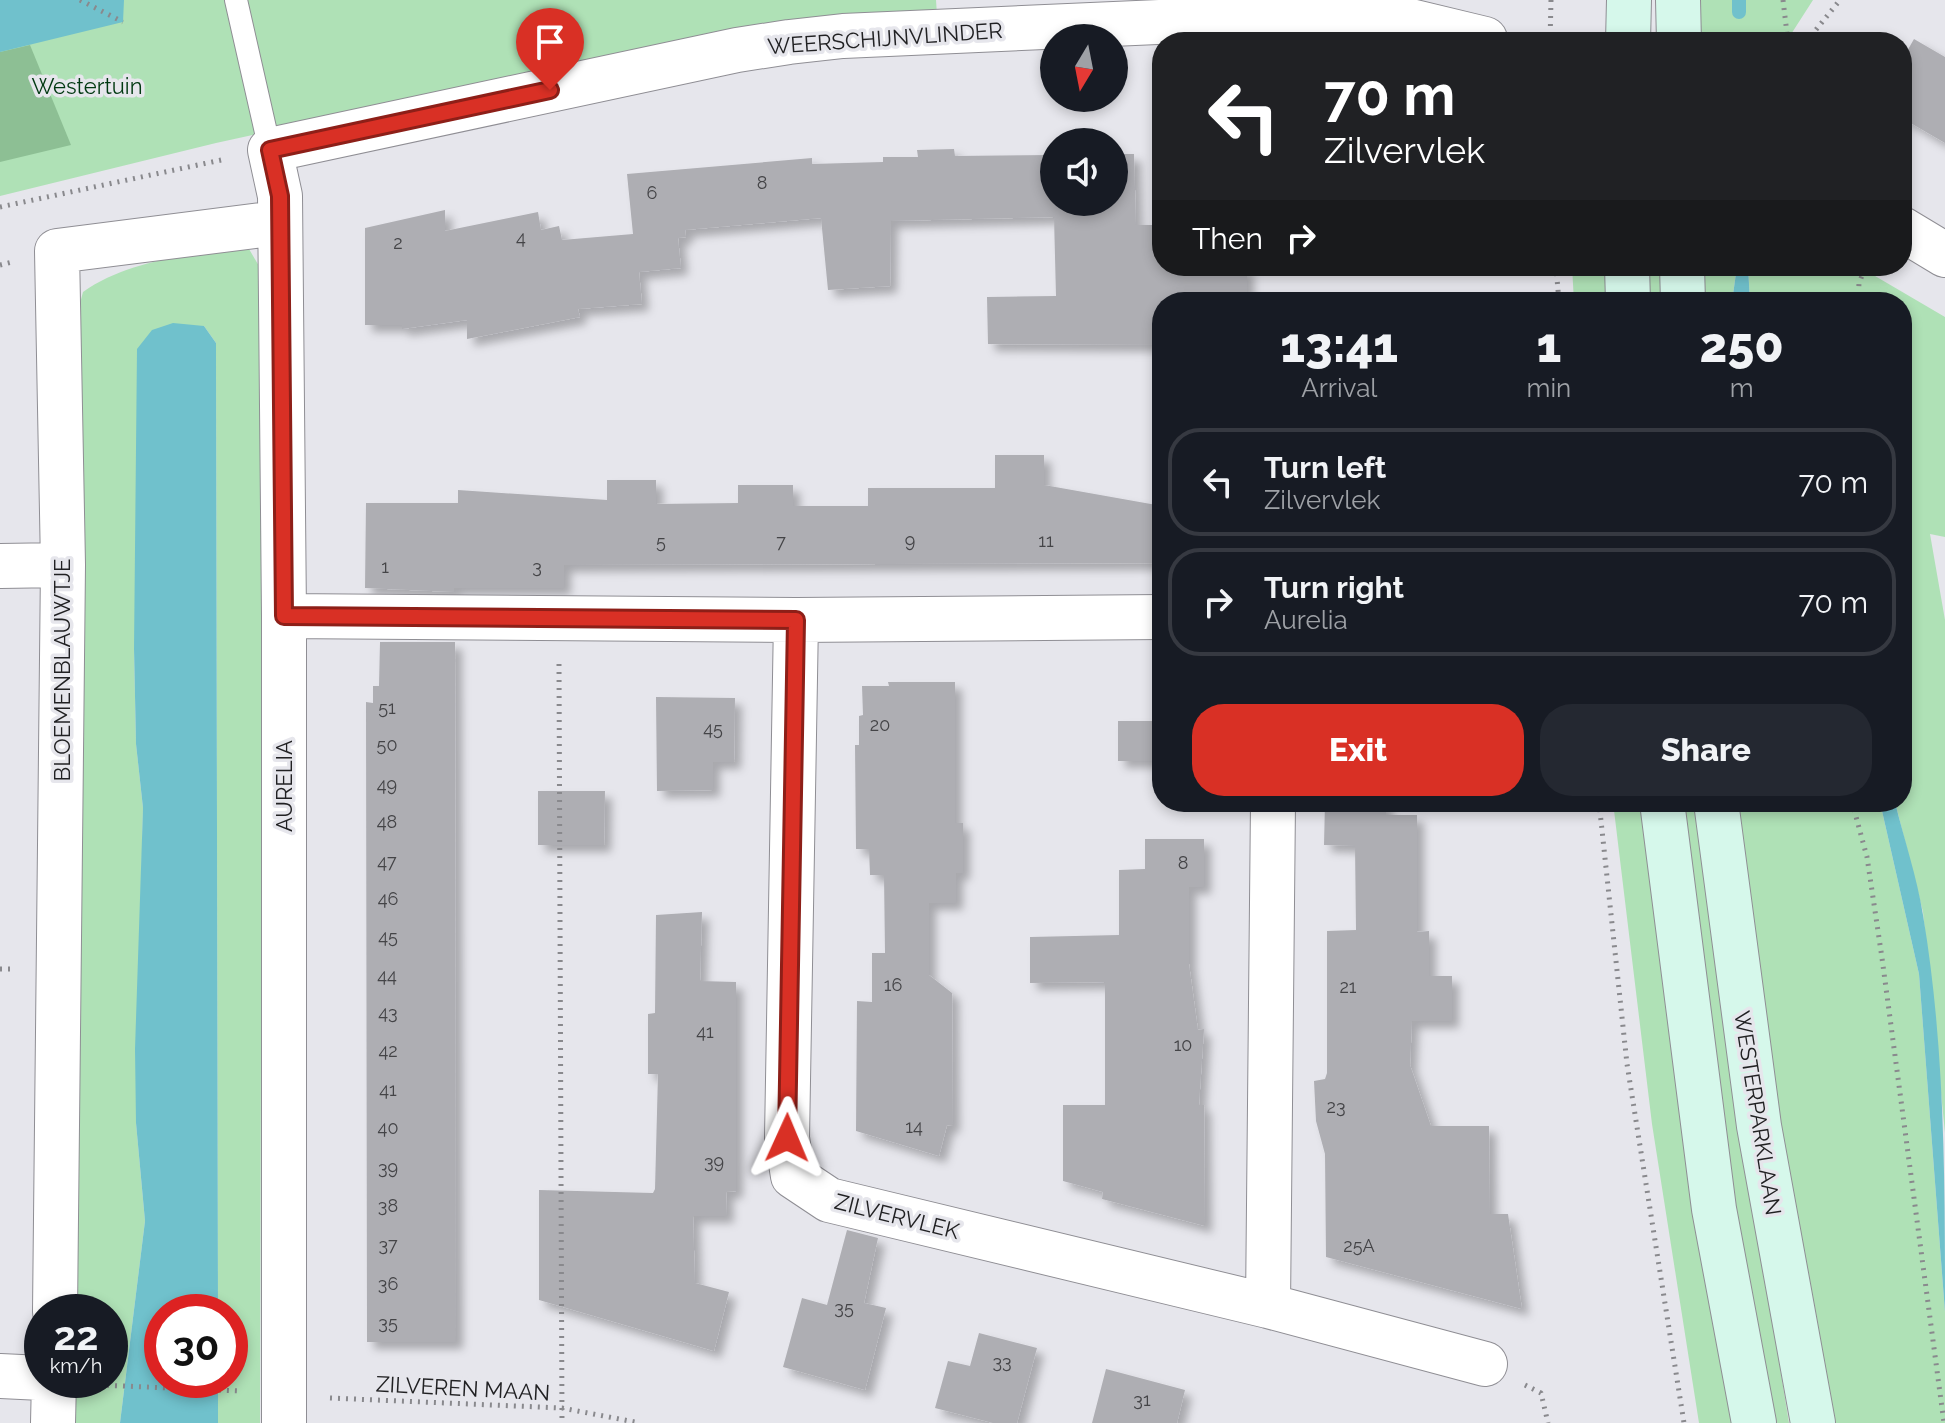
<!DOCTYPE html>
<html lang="en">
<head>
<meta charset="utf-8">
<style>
  body { margin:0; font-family:Raleway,sans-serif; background:#242831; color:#f1f3f6; height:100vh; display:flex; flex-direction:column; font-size:30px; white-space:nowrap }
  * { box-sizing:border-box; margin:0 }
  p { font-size:26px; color:#9ea1a6 }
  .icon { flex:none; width:44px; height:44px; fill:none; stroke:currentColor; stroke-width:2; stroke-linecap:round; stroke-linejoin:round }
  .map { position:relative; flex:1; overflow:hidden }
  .details { position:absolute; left:1152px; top:292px; width:760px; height:520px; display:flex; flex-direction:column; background:#171b24; border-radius:32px; box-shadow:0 4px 12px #0003 }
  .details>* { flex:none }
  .hud { position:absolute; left:1152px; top:32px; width:760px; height:244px; border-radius:32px; box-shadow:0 4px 12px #0003; background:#202124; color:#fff; overflow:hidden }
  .needle { width:52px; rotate:190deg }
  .tools { position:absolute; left:1040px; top:24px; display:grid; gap:16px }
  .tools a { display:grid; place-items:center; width:88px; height:88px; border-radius:50%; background:#171b24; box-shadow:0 4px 12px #0003; font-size:40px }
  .speed { position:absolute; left:24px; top:1294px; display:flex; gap:16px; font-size:40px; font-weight:700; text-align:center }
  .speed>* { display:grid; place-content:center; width:104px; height:104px; border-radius:50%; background:#171b24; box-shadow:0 4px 12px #0003; line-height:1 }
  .speed small { font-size:20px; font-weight:400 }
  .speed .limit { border:12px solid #d22; background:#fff; color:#111 }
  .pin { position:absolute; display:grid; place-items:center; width:68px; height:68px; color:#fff; margin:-82px -34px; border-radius:50% 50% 50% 0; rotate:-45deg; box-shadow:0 0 8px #0007 }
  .pin .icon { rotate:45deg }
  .me { position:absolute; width:88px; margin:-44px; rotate:1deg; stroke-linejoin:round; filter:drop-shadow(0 0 6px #0008) }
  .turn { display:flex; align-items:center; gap:28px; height:168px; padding:0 40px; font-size:36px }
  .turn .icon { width:104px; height:104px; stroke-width:2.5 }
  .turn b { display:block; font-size:56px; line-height:68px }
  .then { display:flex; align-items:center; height:76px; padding:0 40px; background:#0003; gap:16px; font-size:30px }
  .eta { display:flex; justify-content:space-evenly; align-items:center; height:136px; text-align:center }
  .eta b { font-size:48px; font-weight:800; line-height:56px }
  .cta { display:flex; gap:16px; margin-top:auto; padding:16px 40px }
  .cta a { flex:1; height:92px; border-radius:32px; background:#d93025; color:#fff; font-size:32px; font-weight:800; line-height:92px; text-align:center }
  .cta a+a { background:#242831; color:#f1f3f6 }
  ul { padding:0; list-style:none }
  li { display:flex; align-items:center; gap:24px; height:108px; margin:0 16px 12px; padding:0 24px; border:4px solid #363941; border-radius:32px }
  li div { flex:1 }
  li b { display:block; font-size:30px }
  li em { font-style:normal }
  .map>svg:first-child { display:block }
  .green { fill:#afe1b6 }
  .forest { fill:#8dbf94 }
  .water { fill:#70c1cc }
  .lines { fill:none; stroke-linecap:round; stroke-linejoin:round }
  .stream { stroke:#70c1cc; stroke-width:14 }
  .building { fill:#aeaeb3; filter:url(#shadow) }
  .lane-casing { stroke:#8f8e94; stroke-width:24 }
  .street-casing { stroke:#8f8e94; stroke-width:46 }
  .secondary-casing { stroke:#8f8e94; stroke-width:46 }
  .path { stroke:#89898d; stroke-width:5; stroke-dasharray:2 6; stroke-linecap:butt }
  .lane { stroke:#fff; stroke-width:22 }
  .street { stroke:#fff; stroke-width:44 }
  .secondary { stroke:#d6f8eb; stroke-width:44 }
  .route-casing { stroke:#8d1f18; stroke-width:20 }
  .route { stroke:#d93025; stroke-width:14 }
  .labels { text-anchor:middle; stroke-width:7; stroke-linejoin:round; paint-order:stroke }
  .number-label { font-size:18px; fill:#444447 }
  .street-label { font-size:22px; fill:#212123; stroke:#e6e6ec }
  .park-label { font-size:22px; fill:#003911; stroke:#e6e6ec }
</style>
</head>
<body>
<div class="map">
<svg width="1945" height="1423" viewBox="0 0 1945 1423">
  <defs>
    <filter id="shadow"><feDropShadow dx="7" dy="7" stdDeviation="4" flood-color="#0004"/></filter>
  </defs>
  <rect width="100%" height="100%" fill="#e6e6ec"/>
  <!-- green -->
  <path class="green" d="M0,0h936l1,15 -398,58 -323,70 -216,53z
    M1697,0h116l-27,42h-90z
    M226,247l23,2 10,17 4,39 -3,1118h-42v-43h12v-68h-12l-2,-969 -12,-17 -70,323 2,95 7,64 -7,315 9,98 -25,202h-44v-43h34v-68h-34v-994l7,-26c41,-29 94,-35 143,-45z
    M1572,266h41l1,36h-40z
    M1645,266h20v36h-19z
    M1698,266h39l-5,36h-33z
    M1748,266h110l87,51v220l-15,-3 15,86v513l-22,-221 -28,-110h7v-500h-152z
    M1613,802h33l88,621h-35l-47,-299z
    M1679,802h22l41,329 47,292h-22l-9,-49z
    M1735,802h145l39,172 26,338v111h-117l-33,-173z"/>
  <!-- forest -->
  <path class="forest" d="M30,45l41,100 -71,17v-110z"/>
  <!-- water -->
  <path class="water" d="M0,0h124l-1,22 -123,30z
    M1737,266h11l2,36h-18z
    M173,323l31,3 12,17 2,969h-56v68h56v43h-98l25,-202 -9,-98 -1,-74 8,-241 -7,-64 -2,-95 3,-300 15,-19z
    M1880,802h15c9,37 22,75 28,113 22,131 22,264 22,397l-26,-338z"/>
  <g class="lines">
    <!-- stream -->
    <path class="stream" d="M1739,12v-12"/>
  </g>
  <!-- building -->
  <path class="building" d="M1914,39l31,18v86l-43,-25v-58z
    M954,149l1,7 99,-1v47h60v-48h20l2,71h26v41h85v36h-85v43l-174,-1 -1,-47 69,-1 -2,-79 -163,4 -1,65 -62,4 -7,-72 -136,12 1,7 -8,1 3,30 -42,4 3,32 -64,5 2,8 -113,22v-19l-65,9v-4h-37v-97l80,-18v21l93,-19 3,18 18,-4 3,14 71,-6 -6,-60 185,-16v6l71,-2v-5h35l-1,-7z
    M995,455h49v30l118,21v57l-598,2v23h-110v4l-89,-4 1,-85h92v-13l149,10v-20h49v24l82,-1v-18h55v21h75v-18h127z
    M380,642h75l1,700h-89l-1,-640 7,1v-17h6z
    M888,682h67v141h8v50h-7v30h-27v72l23,18 1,133 -6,-1 -8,31 -83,-25 1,-130 15,1v-49h13l-1,-78h-14l-1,-26h-13l-1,-104h4v-29l4,-1 -1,-29h27z
    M656,697l79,1 -1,64h-21v28l-56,1z
    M1118,721h44v40h-44z
    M538,791h67l-1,54h-66z
    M1325,802h61v13h31v117l12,-1v45h23v45h-40l-2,44 21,61h58l1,88h18l14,95 -196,-52 -1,-103 -9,-33 -2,-40 11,-2 2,-6v-142l29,-1 -1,-84 -31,-1z
    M1145,839h59v48h-15v77l9,66 6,-1 -5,76h5l1,121 -103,-27 1,-7 -40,-11v-76h42v-123l-75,1v-46l89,-2v-65l26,-1z
    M702,912l-2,69 36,1v209l-10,1 1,24h-34l2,67 34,9 -15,59 -175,-51v-110l114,3 2,-4 3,-115h-10v-60l7,-1 1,-98z
    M847,1230l31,8 -14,65 22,5 -21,82 -82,-23 19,-69 25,7z
    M979,1333l58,15 -20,75h-24l-58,-15 13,-47 22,5z
    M1106,1369l79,21 -8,33h-85z"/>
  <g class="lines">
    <!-- lane casing -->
    <g class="lane-casing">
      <path id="lane" d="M236,0l34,150"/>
    </g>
    <!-- street casing -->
    <g class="street-casing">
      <path id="street" d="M1902,229l43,26
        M0,566l63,-1
        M284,616l512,4 366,-3
        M796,620l-9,518 6,38 36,24 439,106 217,58
        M1268,1306l5,-504
        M55,1312l8,-747 -6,-314 221,-28
        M0,1376l42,2
        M53,1423l1,-43
        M284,1423v-807l-4,-420 -10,-46 467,-100 52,-8 54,-6 497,-22 62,5 83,20"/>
    </g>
    <!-- secondary casing -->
    <g class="secondary-casing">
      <path id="secondary" d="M1678,0l1,42
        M1628,42l1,-42
        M1627,266l1,36
        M1682,266l1,36
        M1662,802l52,407 40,214
        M1716,802l43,324 54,297"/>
    </g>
    <!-- path -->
    <path class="path" d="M80,0l43,22
      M1783,0l5,42
      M1550,42l1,-42
      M1806,42l34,-42
      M0,207l226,-48
      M0,265l12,-3
      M1556,266l3,36
      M1858,302l1,-19 7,-17
      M559,664l3,759
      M1599,802l28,262 57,359
      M1852,802l15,55 15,101 62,465
      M0,969h12
      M99,1385l141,6
      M1525,1385l16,8 7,30
      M330,1398l232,10 78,15"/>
    <!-- lane -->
    <use href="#lane" class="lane"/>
    <!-- street -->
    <use href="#street" class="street"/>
    <!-- secondary -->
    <use href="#secondary" class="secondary"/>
  </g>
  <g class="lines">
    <!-- route casing -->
    <g class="route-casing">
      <path id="route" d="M550,90l-280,60 10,46 4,420 512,4 -9,518"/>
    </g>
    <!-- route -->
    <use href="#route" class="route"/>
  </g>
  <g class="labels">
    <!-- number labels -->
    <g class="number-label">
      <text x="762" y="189">8</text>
      <text x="652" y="199">6</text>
      <text x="521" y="244">4</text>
      <text x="398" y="249">2</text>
      <text x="910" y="547">9</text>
      <text x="1046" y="547">11</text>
      <text x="661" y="548">5</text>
      <text x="781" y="548">7</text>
      <text x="385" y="573">1</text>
      <text x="537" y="573">3</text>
      <text x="387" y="714">51</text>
      <text x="880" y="731">20</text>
      <text x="713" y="735">45</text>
      <text x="387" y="751">50</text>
      <text x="387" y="791">49</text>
      <text x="387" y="828">48</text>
      <text x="387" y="868">47</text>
      <text x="1183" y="869">8</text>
      <text x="388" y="905">46</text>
      <text x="388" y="943">45</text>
      <text x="387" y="982">44</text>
      <text x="893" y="991">16</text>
      <text x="1348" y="993">21</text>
      <text x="388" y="1019">43</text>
      <text x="705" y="1038">41</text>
      <text x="1183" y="1051">10</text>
      <text x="388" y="1057">42</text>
      <text x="388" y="1096">41</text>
      <text x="1336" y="1113">23</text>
      <text x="914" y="1133">14</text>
      <text x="388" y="1134">40</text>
      <text x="714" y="1168">39</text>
      <text x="388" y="1174">39</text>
      <text x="388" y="1212">38</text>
      <text x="388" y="1251">37</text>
      <text x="1359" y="1252">25A</text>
      <text x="388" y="1290">36</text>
      <text x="844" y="1314">35</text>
      <text x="388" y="1329">35</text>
      <text x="1002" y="1368">33</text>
      <text x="1142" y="1406">31</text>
    </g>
    <!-- street labels -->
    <g class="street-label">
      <text transform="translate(885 38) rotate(-4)" y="8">WEERSCHIJNVLINDER</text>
      <text transform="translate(62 670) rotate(-90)" y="8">BLOEMENBLAUWTJE</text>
      <text transform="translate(284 786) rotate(-90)" y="8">AURELIA</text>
      <text transform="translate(1758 1113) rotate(81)" y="8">WESTERPARKLAAN</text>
      <text transform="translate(897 1216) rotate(14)" y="8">ZILVERVLEK</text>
      <text transform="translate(463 1388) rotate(3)" y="8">ZILVEREN MAAN</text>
    </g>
    <!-- park labels -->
    <g class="park-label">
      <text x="87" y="94">Westertuin</text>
    </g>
  </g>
</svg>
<div class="tools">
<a><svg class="needle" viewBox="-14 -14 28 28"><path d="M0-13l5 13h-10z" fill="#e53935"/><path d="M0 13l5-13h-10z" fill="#9ea1a6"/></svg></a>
<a><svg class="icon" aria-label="sound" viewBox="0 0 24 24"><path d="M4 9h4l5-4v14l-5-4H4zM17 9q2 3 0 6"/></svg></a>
</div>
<div class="speed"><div>22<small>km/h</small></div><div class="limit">30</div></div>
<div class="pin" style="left:550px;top:90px;background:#d93025"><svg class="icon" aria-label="arrive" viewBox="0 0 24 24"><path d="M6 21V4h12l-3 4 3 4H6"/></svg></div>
<svg class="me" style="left:787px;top:1138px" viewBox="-20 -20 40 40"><path d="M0-17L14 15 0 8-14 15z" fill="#d93025" stroke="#fff" stroke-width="4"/></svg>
<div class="hud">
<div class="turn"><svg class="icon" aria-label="left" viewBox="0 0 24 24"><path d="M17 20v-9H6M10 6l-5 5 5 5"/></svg><div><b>70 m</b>Zilvervlek</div></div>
<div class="then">Then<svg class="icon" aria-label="right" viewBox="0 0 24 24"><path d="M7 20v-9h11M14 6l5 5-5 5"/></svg></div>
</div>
<section class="details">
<div class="eta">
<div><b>13:41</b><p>Arrival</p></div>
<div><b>1</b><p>min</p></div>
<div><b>250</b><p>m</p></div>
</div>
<ul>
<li><svg class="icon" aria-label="left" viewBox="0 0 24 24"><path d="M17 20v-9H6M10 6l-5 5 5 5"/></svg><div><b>Turn left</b><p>Zilvervlek</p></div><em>70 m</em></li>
<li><svg class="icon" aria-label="right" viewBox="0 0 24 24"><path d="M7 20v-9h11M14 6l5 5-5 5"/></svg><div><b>Turn right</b><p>Aurelia</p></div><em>70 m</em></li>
</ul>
<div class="cta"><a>Exit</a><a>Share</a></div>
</section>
</div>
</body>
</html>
